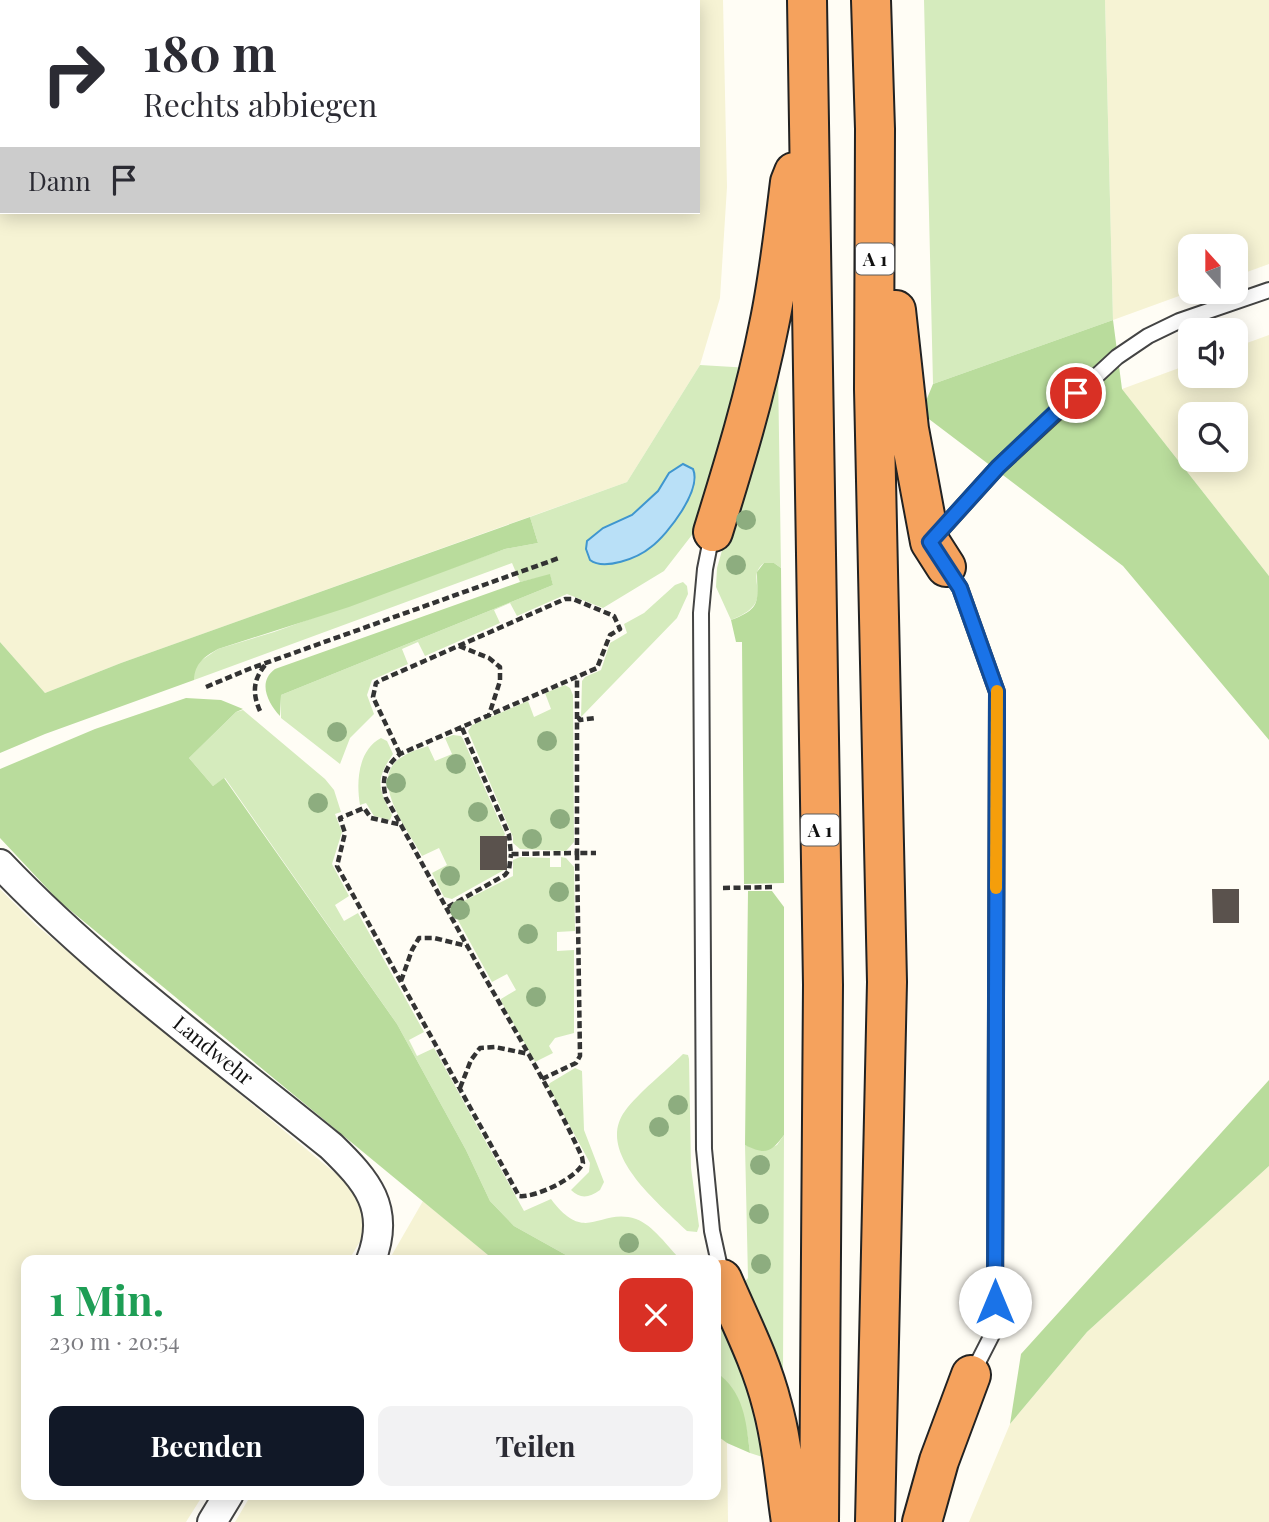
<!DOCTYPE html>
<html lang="de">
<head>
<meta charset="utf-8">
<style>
  body { margin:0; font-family:"Playfair Display",serif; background:#f2f2f3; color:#2b2b33; height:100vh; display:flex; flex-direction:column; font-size:26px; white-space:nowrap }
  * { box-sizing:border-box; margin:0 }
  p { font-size:23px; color:#7c7c81 }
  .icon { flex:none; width:38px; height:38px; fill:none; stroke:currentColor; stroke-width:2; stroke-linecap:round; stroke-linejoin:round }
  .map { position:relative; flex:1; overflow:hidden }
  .sheet { position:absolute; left:21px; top:1255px; width:700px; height:245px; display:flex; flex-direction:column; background:#fff; border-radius:14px; box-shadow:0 4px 18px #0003 }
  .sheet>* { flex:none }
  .guide { position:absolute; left:0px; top:0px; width:700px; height:214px; box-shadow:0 4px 18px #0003; background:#fff; color:#2b2b33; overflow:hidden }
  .needle { width:46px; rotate:339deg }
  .buttons { position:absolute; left:1178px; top:234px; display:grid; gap:14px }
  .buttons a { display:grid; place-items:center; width:70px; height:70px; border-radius:14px; background:#fff; box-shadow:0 4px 18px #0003; font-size:35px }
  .pin { position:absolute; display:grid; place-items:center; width:60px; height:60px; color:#fff; margin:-30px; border:4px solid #fff; border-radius:50%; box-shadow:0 2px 7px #0007 }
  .me { position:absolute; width:77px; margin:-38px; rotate:0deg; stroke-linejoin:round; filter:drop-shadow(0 0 5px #0008) }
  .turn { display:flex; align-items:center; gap:24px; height:147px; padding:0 28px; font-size:32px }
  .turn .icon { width:91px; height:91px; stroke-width:2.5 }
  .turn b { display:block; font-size:49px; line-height:60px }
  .then { display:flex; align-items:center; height:66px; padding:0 28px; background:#0003; gap:14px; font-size:26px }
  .round { display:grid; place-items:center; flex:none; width:74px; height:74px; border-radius:14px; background:#f2f2f3 }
  .summary { display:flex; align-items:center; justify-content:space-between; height:119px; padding:0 28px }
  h1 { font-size:42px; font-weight:700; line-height:52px; color:#1e9e55 }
  .cta { display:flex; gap:14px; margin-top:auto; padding:14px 28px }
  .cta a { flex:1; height:80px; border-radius:14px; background:#111827; color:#fff; font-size:28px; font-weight:700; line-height:80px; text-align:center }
  .cta a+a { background:#f2f2f3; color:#2b2b33 }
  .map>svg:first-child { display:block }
  .farmland { fill:#f6f3d4; fill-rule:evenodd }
  .green { fill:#d5ebbd }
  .forest { fill:#b9dc9c }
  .water { fill:#b9e0f7; stroke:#3f96cf; stroke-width:2 }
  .building { fill:#5a524d }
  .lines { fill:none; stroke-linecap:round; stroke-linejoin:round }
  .lane-casing { stroke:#444; stroke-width:18 }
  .street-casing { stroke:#444; stroke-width:32 }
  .highway-casing { stroke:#222; stroke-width:42 }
  .path { stroke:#333; stroke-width:4.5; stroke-dasharray:7 3.5; stroke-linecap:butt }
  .lane { stroke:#fff; stroke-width:14 }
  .street { stroke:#fff; stroke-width:28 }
  .highway { stroke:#f5a25d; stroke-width:38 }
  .tree { fill:#8dad7f }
  .route-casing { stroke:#114b97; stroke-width:18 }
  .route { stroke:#1a73e8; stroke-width:12 }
  .slow { stroke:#f59e0b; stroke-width:12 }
  .labels { text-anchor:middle; stroke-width:7; stroke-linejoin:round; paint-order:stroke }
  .shield { fill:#fff; stroke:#585858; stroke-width:2 }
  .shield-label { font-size:19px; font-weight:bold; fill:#111 }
  .street-label { font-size:21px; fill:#111; stroke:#fff }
</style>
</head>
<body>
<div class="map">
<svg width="1269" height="1522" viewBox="0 0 1269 1522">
  <rect width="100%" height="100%" fill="#fffdf5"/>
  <!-- farmland -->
  <path class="farmland" d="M0,0h723l4,187 -7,111 -20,67 -73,117 -506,181 -76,30 -45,-51zM2,2h696v210h-696z
    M1105,0h164v264l-33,12v-29h-46v45l-77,28z
    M1269,335v241l-147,-187 68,-25v12h46v-29zM1190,415h46v45h-46z
    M0,889l36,36 311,258 17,31 -2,24 -13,22h-323v234l177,1 -17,27h-186z
    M1269,1166v356h-300l41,-98 77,-92z
    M423,1201l71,59h-105z
    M716,1435l11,8 1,79h-493l16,-27 465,-1z"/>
  <!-- green -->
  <path class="green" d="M924,0h181l8,320 -180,64z
    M700,365l50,3 -55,163 -31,40 -61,37 -36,-14 -50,22 -7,-13 -16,7 6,13 -75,33 -7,-14 -16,7 6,15 -36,16 -5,15 7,19 -24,24 -10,26 -59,-46v-23l272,-110 -3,-10 -30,7 -8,-19 -318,117v-10l5,-8 19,-13 56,-17 231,-83 33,-6 -8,-26 97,-35z
    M778,369l3,199 -7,-5h-10c-22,17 16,38 -33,57l-15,-33 1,-19 42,-147z
    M683,582l4,4 1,8 -11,24 -96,99 1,-36 3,-4 16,-7 9,-27 17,-10 -3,-9 20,-11 31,-28z
    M565,685l5,3 3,7 1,147 -8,9 -46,-2 -7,-6v-6l-45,-106 4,-6 56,-24 6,16 17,-8 -6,-16z
    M243,710l82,69 9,11 7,22 -6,2 7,18 -10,32 17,32 -14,9 9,16 14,-8 66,119 -15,8 8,16 17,-8 90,163 27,-12c35,47 48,8 85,20 17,6 32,28 45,41h-106l-61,-34 -24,-25 -24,-51 -69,-126 -172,-246 -12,8 -24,-28 47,-46z
    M453,735l8,1 2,3 42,95 -1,2h-23l-1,33 24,1 -52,29 -8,-2 -12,-24 15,-8 -8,-17 -17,8c-13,-25 -56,-78 -20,-99 7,-5 17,-8 26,-11l7,15 17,-7 -7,-16z
    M381,738l6,3 6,13c-18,26 -15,34 -1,61l-2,5 -16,-4 -8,-13 -6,2c-4,-23 -2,-55 21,-67z
    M520,857l30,1v9h11v-10l5,1 8,9 1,64 -18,1v19l17,-1v83l-19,5 -6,8 4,7 -18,9 -34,-61v-2l15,-9 -9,-16 -15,8 -38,-69 2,-8 57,-29v-16z
    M683,1054l5,1 1,4 2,109 8,58 -2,6 -10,-1c-26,-26 -93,-78 -62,-120 13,-18 41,-40 58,-57z
    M575,1068l7,3 2,59 20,52 -4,8c-11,8 -20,9 -29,0l18,-18 1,-9 -42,-77 2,-3z
    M784,1135l-1,239v5l-42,-93 7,-8 -3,-133 18,6 14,-6z
    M716,1300l13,21 40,138 -19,-6c-3,-28 -10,-64 -34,-81z"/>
  <!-- forest -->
  <path class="forest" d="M1113,320l9,69 147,187v164l-146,-174 -202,-153 12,-29z
    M530,517l8,26 -33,6 -156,58 -131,42c-14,8 -23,14 -24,31l-149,54 -45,19v-111l45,51 76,-30z
    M764,563h10l7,5 3,315 -40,1 -2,-242h-6l-5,-22c32,-12 26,-20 26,-48z
    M550,574l3,11 -272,110 -1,21c-12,-13 -23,-34 -5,-47l245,-87z
    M186,698l35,2 22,9 -7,3 -47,46 24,28 11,-8 173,246 69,126 24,51 24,25 61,34h-81l-435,-359 -59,-63v-69l95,-40z
    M748,891h24l12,16v228c-13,18 -19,20 -39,10z
    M1269,1080v86l-182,166 -77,92 11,-70z
    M716,1372c28,20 30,48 34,81l-23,-10 -11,-8z"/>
  <!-- water -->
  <path class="water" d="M683,464l10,5c9,21 -25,65 -42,78 -13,11 -47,24 -61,13l-4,-11 1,-8 16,-13 29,-13 26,-24 11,-18z"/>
  <!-- building -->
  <path class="building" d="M480,836h27v34h-27z
    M1212,889h27v34h-26z"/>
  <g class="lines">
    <!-- lane casing -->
    <g class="lane-casing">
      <path id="lane" d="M712,534l-7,35 -4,44 3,536 8,82 10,46
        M933,539l65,-72 119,-110 31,-21 31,-15 90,-31
        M946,567l14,21 37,104 -2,637 -23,45"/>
    </g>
    <!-- street casing -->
    <g class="street-casing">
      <path id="street" d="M0,864c99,104 219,191 331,282 36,35 60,62 40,114
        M212,1522l17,-28"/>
    </g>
    <!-- highway casing -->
    <g class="highway-casing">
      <path id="highway" d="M807,0l16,985 -4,537
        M871,0l4,129 -1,260 13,593 -12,540
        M896,310l13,119 21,113 16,25
        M713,532c21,-68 42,-136 56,-207 10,-47 15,-95 21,-143l4,-10
        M722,1279c18,42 39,82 50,126 11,39 13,78 19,117
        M922,1522l17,-61 32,-86"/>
    </g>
    <!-- path -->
    <path class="path" d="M459,646l30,12 11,9v14l-11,34
      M206,687l43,-18 310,-111
      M260,711c-8,-18 -7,-32 6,-47
      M578,717l2,3 15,-2
      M462,728l47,107 2,19 66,-1v-176
      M400,754l-27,-57 3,-14 3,-2 186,-82h8l41,17 6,13 -10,6 -13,33 -197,86c-15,12 -19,25 -14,44 28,50 55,101 83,151 38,69 80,136 113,208l1,6c-6,15 -48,35 -64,33l-182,-330 8,-33 -5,-15 24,-10 7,10 31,7
      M723,888l52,-1
      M448,907l57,-32 4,-5 2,-16
      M401,981l11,-31 7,-12h15l33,8
      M542,1079l34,-16 4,-7 -3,-203h19
      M460,1088l11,-28 9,-12 15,-1 34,7"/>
    <!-- lane -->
    <use href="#lane" class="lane"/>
    <!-- street -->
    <use href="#street" class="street"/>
    <!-- highway -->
    <use href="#highway" class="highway"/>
  </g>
  <!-- trees -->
  <g class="tree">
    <circle cx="746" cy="520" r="10"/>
    <circle cx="736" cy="565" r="10"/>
    <circle cx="337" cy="732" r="10"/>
    <circle cx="547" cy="741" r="10"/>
    <circle cx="456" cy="764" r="10"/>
    <circle cx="396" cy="783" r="10"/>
    <circle cx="318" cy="803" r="10"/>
    <circle cx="478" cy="812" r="10"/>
    <circle cx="560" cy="819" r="10"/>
    <circle cx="532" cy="839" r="10"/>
    <circle cx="450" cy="876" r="10"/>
    <circle cx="559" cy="892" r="10"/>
    <circle cx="460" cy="910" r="10"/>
    <circle cx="528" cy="934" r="10"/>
    <circle cx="536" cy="997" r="10"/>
    <circle cx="678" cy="1105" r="10"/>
    <circle cx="659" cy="1127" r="10"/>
    <circle cx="760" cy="1165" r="10"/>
    <circle cx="759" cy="1214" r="10"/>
    <circle cx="629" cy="1243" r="10"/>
    <circle cx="761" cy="1264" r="10"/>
  </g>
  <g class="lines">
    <!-- route casing -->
    <g class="route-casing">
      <path id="route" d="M995,1302l2,-610 -37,-104 -30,-46 68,-75 78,-74"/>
    </g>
    <!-- route -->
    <use href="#route" class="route"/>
    <!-- slow -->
    <path class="slow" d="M996,888l1,-197"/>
  </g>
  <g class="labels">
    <!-- shield labels -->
    <g class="shield">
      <rect x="856" y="243.5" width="38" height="31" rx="5"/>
      <rect x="801" y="814.5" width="38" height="31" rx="5"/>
    </g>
    <g class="shield-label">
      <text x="875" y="266">A 1</text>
      <text x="820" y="837">A 1</text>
    </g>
    <!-- street labels -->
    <g class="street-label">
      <text transform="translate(213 1051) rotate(39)" y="7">Landwehr</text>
    </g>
  </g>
</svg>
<div class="buttons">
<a><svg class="needle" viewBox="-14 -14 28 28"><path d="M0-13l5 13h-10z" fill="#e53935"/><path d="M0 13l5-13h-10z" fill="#7c7c81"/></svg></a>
<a><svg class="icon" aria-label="sound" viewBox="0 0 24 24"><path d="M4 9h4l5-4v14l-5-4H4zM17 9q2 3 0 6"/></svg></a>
<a><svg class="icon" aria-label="search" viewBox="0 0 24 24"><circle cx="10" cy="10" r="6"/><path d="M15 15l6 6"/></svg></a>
</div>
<div class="pin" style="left:1076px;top:393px;background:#d93025"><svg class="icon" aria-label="arrive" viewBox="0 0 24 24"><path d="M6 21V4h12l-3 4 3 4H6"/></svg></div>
<svg class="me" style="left:995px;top:1302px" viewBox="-20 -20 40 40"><circle r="19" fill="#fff"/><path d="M0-13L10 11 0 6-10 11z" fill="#1a73e8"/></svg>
<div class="guide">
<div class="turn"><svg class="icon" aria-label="right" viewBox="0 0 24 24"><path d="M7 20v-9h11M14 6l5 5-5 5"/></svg><div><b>180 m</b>Rechts abbiegen</div></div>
<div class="then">Dann<svg class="icon" aria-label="arrive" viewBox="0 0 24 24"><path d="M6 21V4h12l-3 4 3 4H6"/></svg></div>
</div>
<section class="sheet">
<div class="summary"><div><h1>1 Min.</h1><p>230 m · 20:54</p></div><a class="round" style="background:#d93025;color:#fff"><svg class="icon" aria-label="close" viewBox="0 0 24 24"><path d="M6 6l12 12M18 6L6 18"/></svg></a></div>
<div class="cta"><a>Beenden</a><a>Teilen</a></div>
</section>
</div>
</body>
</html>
